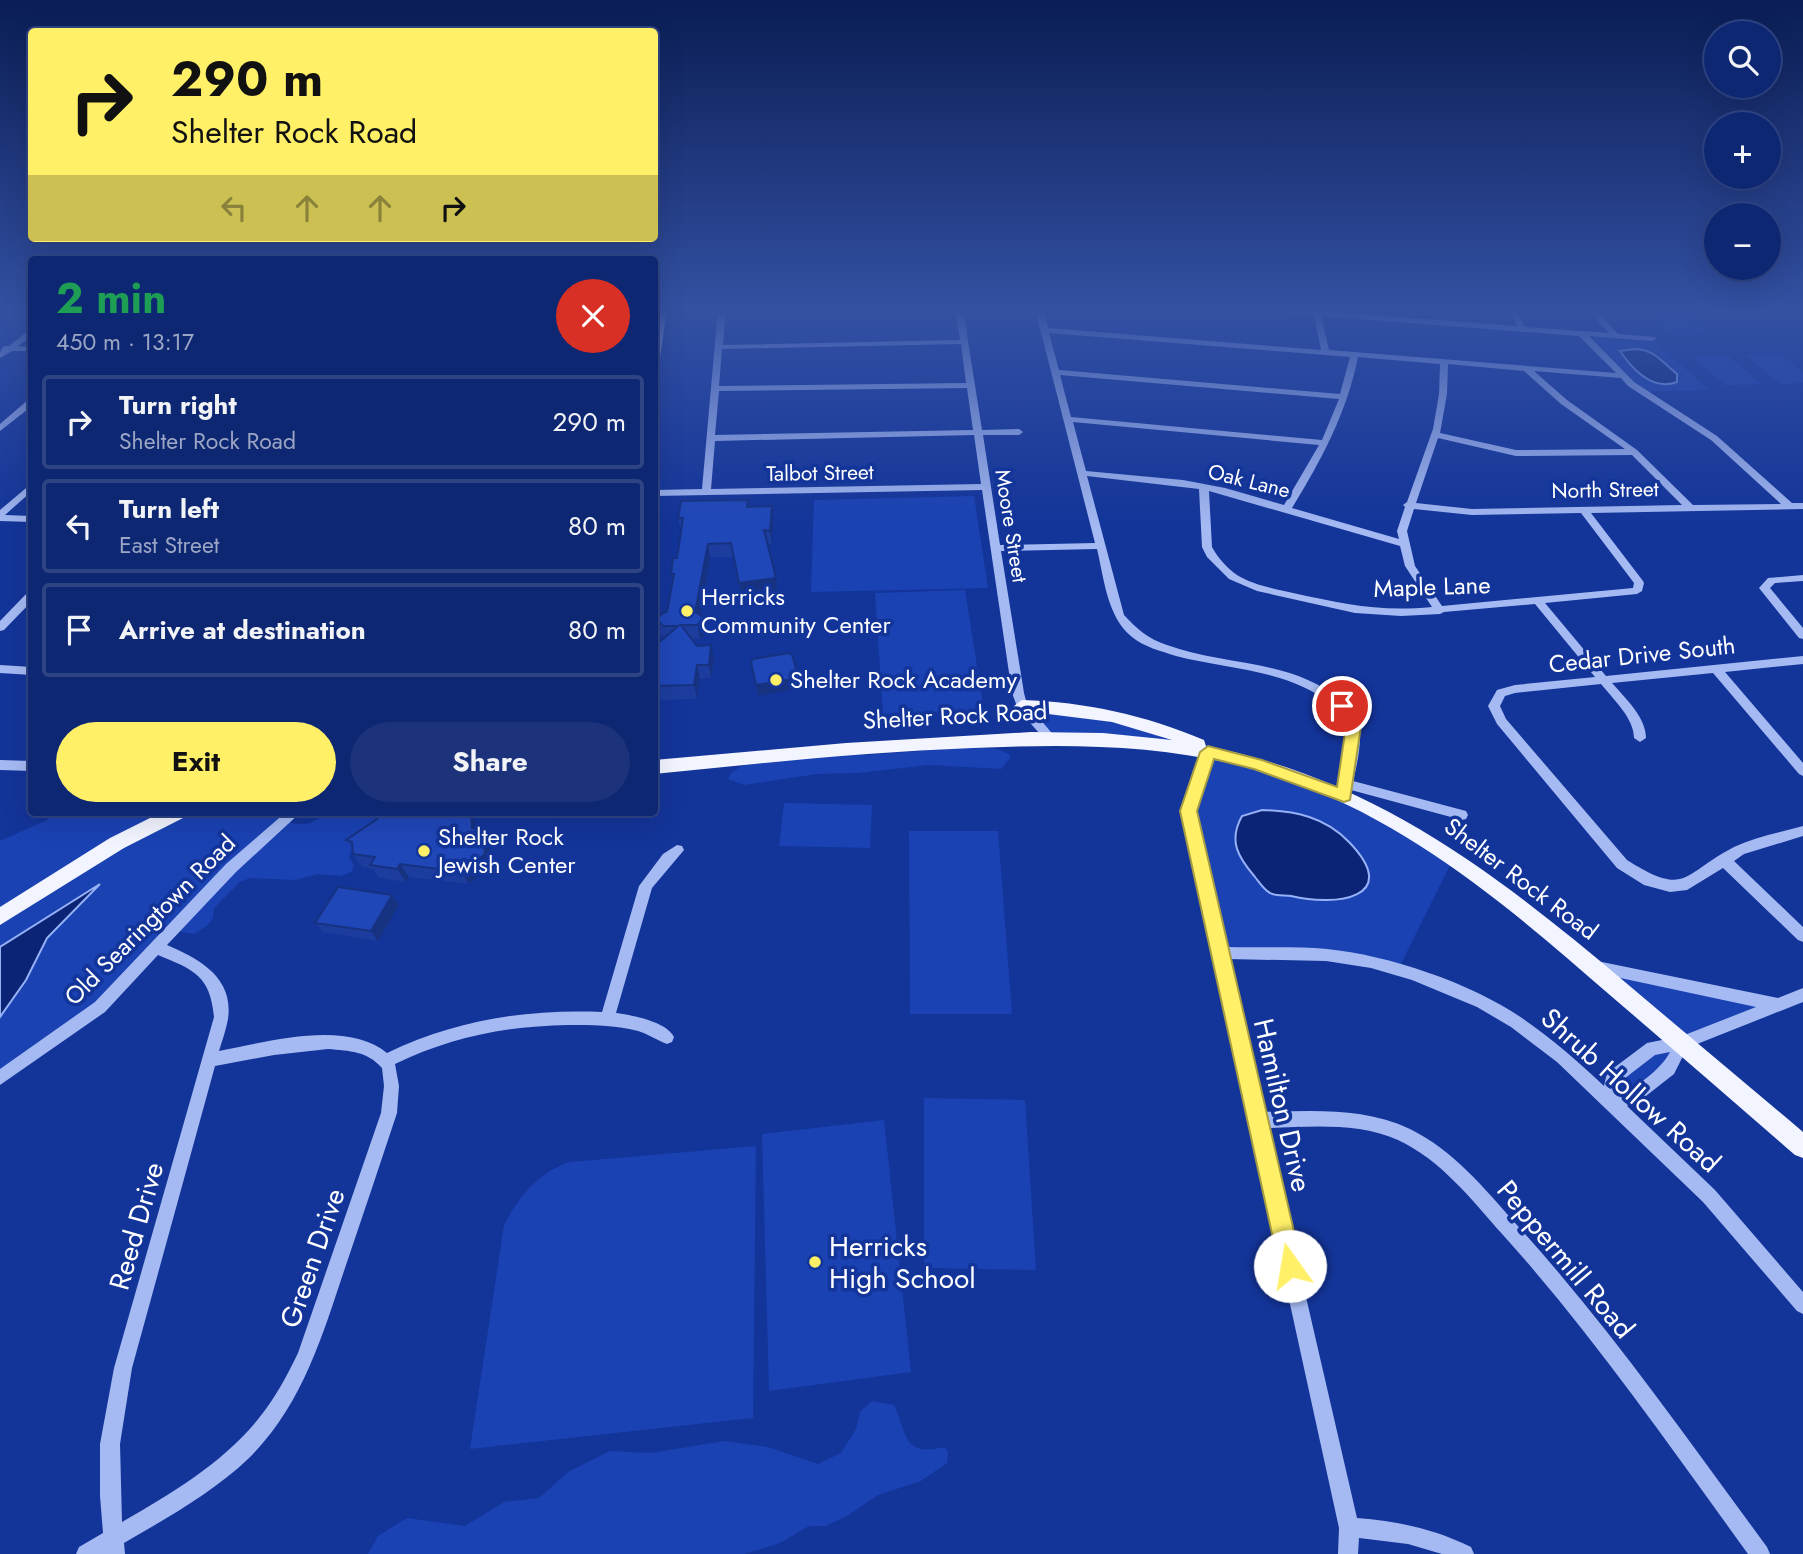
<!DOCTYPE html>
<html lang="en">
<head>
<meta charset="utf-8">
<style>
  body { margin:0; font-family:Jost,sans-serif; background:#1c337b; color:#f1f3f6; height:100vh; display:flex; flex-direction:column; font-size:26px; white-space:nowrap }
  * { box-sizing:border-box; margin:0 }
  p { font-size:23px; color:#9ba5c4 }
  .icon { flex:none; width:38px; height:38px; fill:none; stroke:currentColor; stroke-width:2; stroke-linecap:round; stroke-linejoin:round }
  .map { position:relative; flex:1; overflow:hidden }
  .panel { position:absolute; left:28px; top:256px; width:630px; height:560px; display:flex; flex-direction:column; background:#0e2773; border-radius:7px; box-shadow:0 7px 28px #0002,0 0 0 2px #2e4485 }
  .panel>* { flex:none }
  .top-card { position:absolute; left:28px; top:28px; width:630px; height:214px; border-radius:7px; box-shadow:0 7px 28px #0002,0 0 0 2px #2e4485; background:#fff068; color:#111; overflow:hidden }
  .tools { position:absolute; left:1704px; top:21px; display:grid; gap:14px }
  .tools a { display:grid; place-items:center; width:77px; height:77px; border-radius:50%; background:#0e2773; box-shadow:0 7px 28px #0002,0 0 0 2px #2e4485; font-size:35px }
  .pin { position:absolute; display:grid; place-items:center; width:60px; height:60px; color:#fff; margin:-30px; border:4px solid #fff; border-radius:50%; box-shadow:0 2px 7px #0007 }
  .me { position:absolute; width:77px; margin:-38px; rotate:347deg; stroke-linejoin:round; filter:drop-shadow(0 0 5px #0008) }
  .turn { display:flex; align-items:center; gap:24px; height:147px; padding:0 28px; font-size:32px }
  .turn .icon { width:91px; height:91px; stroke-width:2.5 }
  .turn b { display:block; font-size:49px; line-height:60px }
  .lanes { display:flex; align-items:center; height:66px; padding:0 28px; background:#0003; justify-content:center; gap:35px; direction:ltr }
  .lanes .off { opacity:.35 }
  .round { display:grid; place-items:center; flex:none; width:74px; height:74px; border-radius:37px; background:#1c337b }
  .summary { display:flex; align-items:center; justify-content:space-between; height:119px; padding:0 28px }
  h1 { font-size:42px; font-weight:700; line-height:52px; color:#1e9e55 }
  .button { display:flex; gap:14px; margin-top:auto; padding:14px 28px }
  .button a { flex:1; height:80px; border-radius:42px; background:#fff068; color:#111; font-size:28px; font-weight:700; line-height:80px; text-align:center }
  .button a+a { background:#1c337b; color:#f1f3f6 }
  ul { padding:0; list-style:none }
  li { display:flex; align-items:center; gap:21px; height:94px; margin:0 14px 10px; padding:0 14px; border:4px solid #2e4485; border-radius:7px }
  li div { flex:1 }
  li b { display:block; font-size:26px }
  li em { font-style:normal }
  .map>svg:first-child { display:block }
  .green { fill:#1a42b3; fill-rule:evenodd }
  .water { fill:#0b2475; stroke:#97b1f6; stroke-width:2 }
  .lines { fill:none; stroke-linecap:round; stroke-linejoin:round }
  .minor { fill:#a5baf3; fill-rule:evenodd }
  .major { fill:#f2f4ff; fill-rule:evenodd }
  .wall { fill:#1c3d9e }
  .shaded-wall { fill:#163281 }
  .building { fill:#2047b8; stroke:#163281; stroke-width:2 }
  .route { fill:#fff068; stroke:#a69c44; stroke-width:2 }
  .poi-dot { fill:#fff068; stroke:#133499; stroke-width:2.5 }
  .labels { text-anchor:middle; stroke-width:7; stroke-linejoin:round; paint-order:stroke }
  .far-street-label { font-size:21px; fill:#fff; stroke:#133499 }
  .street-label { font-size:24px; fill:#fff; stroke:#133499 }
  .poi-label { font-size:24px; fill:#fff; stroke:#133499; text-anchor:start }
  .near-street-label { font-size:28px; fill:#fff; stroke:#133499 }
  .near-poi-label { font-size:28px; fill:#fff; stroke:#133499; text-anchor:start }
</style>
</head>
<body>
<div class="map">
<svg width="1803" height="1554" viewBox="0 0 1803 1554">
  <rect width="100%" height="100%" fill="#133499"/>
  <!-- green -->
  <path class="green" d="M1650,318h42l12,11 -2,4c-22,10 -36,-2 -52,-15z
    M1582,334l70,5 57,51 -68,2zM1634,349l16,2 27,23 -46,-9 -10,-11z
    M1780,354l23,18v11l-23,1 -35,-29z
    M1727,355l35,29 -37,1 -33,-29z
    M974,496l14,92 -177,4 3,-92z
    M965,590l19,120 -101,4 -8,-121z
    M1022,706l44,2 240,72 148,77 -56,113 -27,-8 -151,-9 -32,-142 20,-58 -158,-15z
    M972,747l25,2 12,5 2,3 -10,12 -72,-4 -71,8 -41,1 -73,11 -16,-6 3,-6 10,-7 24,-4 75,-9 27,2z
    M784,803l88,2 -2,43 -91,-2z
    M55,812h240l-6,5 2,6c14,3 25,0 34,-11h69l-42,36 -3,9 5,9 -3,6 -10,4 -24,-2 -21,6 -46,-2 -10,4 -26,26 -1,10 -6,8 -13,8 -13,-2v-8l-46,49 -135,105v-237l47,-21z
    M909,831h89l14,183h-102z
    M1592,966l186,39 -96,38 -13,26 -58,33 1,-24 40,-30 29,-5z
    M924,1098l101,2 11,170 -112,-2z
    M884,1120l27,252 -142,19 -7,-257z
    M756,1146l-3,272 -283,31 34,-224c15,-28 34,-53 66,-63z
    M872,1401l22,4c14,30 8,52 51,42l3,5 -1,11 -26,18 -43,14 -31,21 -21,10h-17l-29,17 -36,11h-376l10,-18 29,-18 58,8 39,-24 35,-4 29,-26 42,-21 41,2 73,-12 44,6 50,17 23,-11 15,-24 4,-17z"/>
  <!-- water -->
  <path class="water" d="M1634,349c20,0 28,13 43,25v8c-24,9 -44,-12 -57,-31z
    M1262,810c34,1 63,7 87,32 54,56 -13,65 -58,54 -6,-1 -16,0 -21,-3 -6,-3 -11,-11 -15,-16 -17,-20 -27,-36 -13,-61z
    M100,884l-53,54 -21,42 -26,37v-70z"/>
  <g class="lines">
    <!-- minor -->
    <path class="minor" d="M718,309h8l-3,36 237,-5 -5,-31h8l19,121 37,-1 4,3 -4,3h-36l17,110 95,-2 -60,-234h8l5,19 273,22 -7,-35 -56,-4 -4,-2h37l226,17 -9,-17h8l9,18 84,6 -22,-24h8l23,25 37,3 1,2 -4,2 -63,-5 45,46 83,54 75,67h11v6l-212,4 52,68 1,2 -2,8 -5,3 -92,9 61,73 197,-20v8l-78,8 78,91v13l-4,-2 -86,-101 -101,10c13,15 34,34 34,55l-6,4 -6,-4c0,-20 -21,-39 -33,-54l-86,9 -10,3 -5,10 6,13 121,141c60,38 55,14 107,-13 21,-10 47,-15 69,-21v10l-59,18 -10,7 69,66v15l-5,-2 -75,-72 -36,22 -17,2 -26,-7 -27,-17 -120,-144 -9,-18 9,-16 18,-5 80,-8 -60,-73 -91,8 -4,2 -39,2 -46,-3 -98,-22 -28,-12 -22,-22 -5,-10 -3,-58 -112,-13 37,139c13,14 24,24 43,30 56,21 129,14 175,57 7,6 14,12 16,21 5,18 -1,41 -5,58l113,30 2,4 -2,4 -4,1 -111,-30 -3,9h-8l-2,-3c4,-19 15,-56 8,-74 -2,-7 -9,-12 -14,-16 -38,-36 -107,-37 -156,-50 -15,-5 -32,-9 -44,-19 -25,-20 -28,-59 -35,-88l-96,2 23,142 3,11 29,34 -6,4 -4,-1 -28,-32 -6,-16 -30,-203 -328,6v-6l48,-1zM1321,316l258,20 37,37 -287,-23zM1049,333l301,24 -10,37 -281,-24zM961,344l5,39 -247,3 3,-37zM1358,357l82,7 -1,30 -6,35 -26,73 -4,3 2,2 -8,24 2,8 -107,-31c30,-49 55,-96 66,-151zM1448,364l76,7 37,33 64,45 -109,1 -76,-17 7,-39zM1534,371l87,7 7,8 83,54 70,64 -88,1 -56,-55 -70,-50zM1060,375l279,24 -17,41 -251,-23zM967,388l6,42 -258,5 4,-44zM1073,422l246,23 -35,60 -59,-17 -42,-8 -97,-9zM974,435l7,49 -270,5 4,-48zM1438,438l78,18 116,-1 50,50 -210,4 -56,-6zM1209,491l191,55 5,20 27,41c-53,5 -88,-3 -139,-14 -18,-4 -40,-8 -56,-18 -9,-6 -20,-18 -25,-28zM1414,509l58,6 109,-2 50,66 3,4 -1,5 -191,18 -27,-40 -8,-35z
      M29,330h3v6l-14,10 14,1v4h-20l-12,7v-6l4,-6h5z
      M29,399h3v7l-32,25v-7z
      M32,483v8l-27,24 27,1v6l-32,-1v-11z
      M1803,575v6l-28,2 -5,5 33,40v11l-4,-1 -40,-50 9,-10z
      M32,591v10l-28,29 -4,1v-10l28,-29z
      M0,665l32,2v8l-32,-2z
      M1208,748l6,4 -19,63 31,132c33,1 68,-1 101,2 61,6 144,34 195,69 29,20 56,43 82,68l3,-13 40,-30 35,-7 74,-29 -159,-34 -5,-2 -2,-4 2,-4 5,-2 181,37 25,-10v14l-116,46 -13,26 -37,29 -10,3 88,84 88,102v22l-6,-3 -94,-109 -146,-140 -46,-35 -34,-20 -65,-27 -41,-12 -45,-7 -98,-2 36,153c49,-1 99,-5 146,17 43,21 75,60 106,95 92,101 170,213 251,323l3,7h-22c-79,-109 -155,-219 -245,-319 -31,-35 -62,-75 -105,-95 -41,-18 -88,-13 -131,-12l90,390c41,3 77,11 114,29l3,7h-32l-34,-10 -49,-6 -1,16h-20l1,-26 -156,-713 19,-63zM1670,1052c-8,16 -34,37 -51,41l1,-11 35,-27z
      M0,760l32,1v10l-32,-1z
      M286,812h15l-65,60 -69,73c32,14 67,32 61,74 -2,11 -6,22 -9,32 48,-9 127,-32 168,2 69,-33 139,-44 215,-41l37,-126 24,-32 14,-9 5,1 2,4 -32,38 -36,125c16,2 51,9 58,24l-2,5 -5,2c-10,-4 -19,-10 -29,-13 -23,-6 -47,-6 -70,-6 -61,1 -117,12 -173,39l4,22 -2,27c-17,51 -34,102 -51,152 -24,71 -43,140 -98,194 -36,34 -81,59 -124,84l1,11h-49l3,-7 24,-14 -3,-37v-52l14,-76 100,-351c-4,-42 -20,-47 -56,-62l-53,57 -105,73v-16l95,-67 131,-138zM328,1049c22,2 39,2 54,19l2,18 -3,27 -83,240c-11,23 -23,45 -39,65 -36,45 -87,75 -137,104l-2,-78 12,-76 83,-302 59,-11z"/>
    <!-- major -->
    <path class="major" d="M657,309h10l-7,48 -6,3z
      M1022,700c64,2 123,15 182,40l2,6c168,33 291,128 419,236 59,50 119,100 178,150v26l-8,-3c-61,-53 -122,-106 -184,-159 -94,-82 -191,-166 -310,-211 -106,-41 -216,-42 -328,-37 -106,4 -212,15 -319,26v-14l192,-17 185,-11 72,1 69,7 -60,-18 -96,-12 -2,-4z
      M162,812h26l-3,5 -61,31 -124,77v-18l110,-69z"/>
  </g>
  <!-- wall -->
  <path class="wall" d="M748,500l1,7 24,13 -1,24h-5l9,34 1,14 -36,5 -8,-40h-23l-10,58 8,17 -8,7h-9l6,7 17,13 -3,19 -11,1 -3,20 -43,1v-53l11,-9 -6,-5 -3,-14 11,-7 6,-29 -2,-9 6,-16 4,-27 -3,-13z
    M478,828l10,14 4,25 -23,17 -60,-7 -3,5 -27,-4 -6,-9 -11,-2 -9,-13v-6l-7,-8z
    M392,895l7,10 -21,36 -55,-9 -8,-9z"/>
  <!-- shaded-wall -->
  <path class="shaded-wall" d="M772,506l1,14 -1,24 -2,-13z
    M708,544l2,13 -11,67 6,-6 3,14 -8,7 -5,-27z
    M776,578l1,14 -36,5 -2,-14z
    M711,645l3,14 -3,19 -2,-13z
    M697,665l3,14 -3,20 -3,-14z
    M799,678l1,10 -42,8 -2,-11z
    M471,814l7,14 1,13 -7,-13z
    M481,829l7,13 4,25 -23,17 -8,-12z
    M400,864l9,13 -3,5 -9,-13z
    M392,895l7,10 -21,36 -7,-10z"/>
  <!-- building -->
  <path class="building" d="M748,500l-1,7 25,-1 -2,25 -6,-1 12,48 -37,5 -8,-40 -23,1 -13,68 10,6 -8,7h-16l16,21 14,-1 -2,20h-12l-3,20 -40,1v-39l24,-21h-15l-7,-7 7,-6 4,-1 7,-38h-3l2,-16h4l6,-40h-5l3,-17z
    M789,653l3,2 7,23 -43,7 -5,-23 2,-3z
    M381,812h71l19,2 1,14 9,1 4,25 -24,18 -61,-8 -3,5 -27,-4 5,-8 -22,-3 -1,-12 -6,-2 31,-21z
    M338,887l54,8 -21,36 -56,-8z"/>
  <!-- sky -->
  <linearGradient id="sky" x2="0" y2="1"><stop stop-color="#0a1d54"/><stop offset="0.59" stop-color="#3350a2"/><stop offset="1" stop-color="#3350a2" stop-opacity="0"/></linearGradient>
  <rect width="1803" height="527" fill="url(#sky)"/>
  <!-- route -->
  <path class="route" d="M1342,701l6,1 13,24 -11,74 -6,2 -90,-33 -40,-10 -17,52 105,455 -4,8 -8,3 -8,-3 -3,-8 -99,-455 20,-59 8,-6 54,14 75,27 9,-61 -11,-20z"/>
  <!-- markers -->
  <g class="poi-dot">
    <circle cx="687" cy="611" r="7"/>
    <circle cx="776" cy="680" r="7"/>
    <circle cx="424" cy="851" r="7"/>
    <circle cx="815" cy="1262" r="7"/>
  </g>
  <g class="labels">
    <!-- far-street labels -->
    <g class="far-street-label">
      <text transform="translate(820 473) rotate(-1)" y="7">Talbot Street</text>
      <text transform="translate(1249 481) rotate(14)" y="7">Oak Lane</text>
      <text transform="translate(1605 490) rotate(-1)" y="7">North Street</text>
      <text transform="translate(1011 526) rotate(81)" y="7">Moore Street</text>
    </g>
    <!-- street labels -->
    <g class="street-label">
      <text transform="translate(1432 587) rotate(-2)" y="8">Maple Lane</text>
      <text transform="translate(1642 655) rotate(-6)" y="8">Cedar Drive South</text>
      <text transform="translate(955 716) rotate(-3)" y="8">Shelter Rock Road</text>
      <text transform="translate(1521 879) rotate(37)" y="8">Shelter Rock Road</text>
      <text transform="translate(150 920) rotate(-45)" y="8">Old Searingtown Road</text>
    </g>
    <!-- poi labels -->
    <g class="poi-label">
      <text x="701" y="605">Herricks<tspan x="701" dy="28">Community Center</tspan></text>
      <text x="790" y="688">Shelter Rock Academy</text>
      <text x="438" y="845">Shelter Rock<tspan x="438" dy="28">Jewish Center</tspan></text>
    </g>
    <!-- near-street labels -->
    <g class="near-street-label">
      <text transform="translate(1631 1090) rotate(42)" y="10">Shrub Hollow Road</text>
      <text transform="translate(1283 1105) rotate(77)" y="10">Hamilton Drive</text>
      <text transform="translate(136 1226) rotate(-74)" y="10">Reed Drive</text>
      <text transform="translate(312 1258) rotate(-71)" y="10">Green Drive</text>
      <text transform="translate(1566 1259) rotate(50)" y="10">Peppermill Road</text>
    </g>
    <!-- near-poi labels -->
    <g class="near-poi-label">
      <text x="829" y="1256">Herricks<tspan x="829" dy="32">High School</tspan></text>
    </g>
  </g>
</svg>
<div class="tools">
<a><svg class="icon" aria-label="search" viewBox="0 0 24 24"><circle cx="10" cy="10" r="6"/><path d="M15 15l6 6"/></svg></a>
<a>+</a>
<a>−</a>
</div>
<div class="pin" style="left:1342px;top:706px;background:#d93025"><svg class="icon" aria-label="arrive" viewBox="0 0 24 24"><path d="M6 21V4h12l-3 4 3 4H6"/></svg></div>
<svg class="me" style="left:1290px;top:1266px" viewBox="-20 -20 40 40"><circle r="19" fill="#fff"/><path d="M0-13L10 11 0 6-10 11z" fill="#fff068"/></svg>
<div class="top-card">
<div class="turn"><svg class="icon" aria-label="right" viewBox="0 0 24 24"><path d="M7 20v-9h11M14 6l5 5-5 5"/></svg><div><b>290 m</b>Shelter Rock Road</div></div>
<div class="lanes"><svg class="icon off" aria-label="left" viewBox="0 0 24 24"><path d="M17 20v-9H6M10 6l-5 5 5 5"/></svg><svg class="icon off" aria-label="ahead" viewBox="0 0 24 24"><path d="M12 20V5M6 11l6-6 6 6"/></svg><svg class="icon off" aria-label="ahead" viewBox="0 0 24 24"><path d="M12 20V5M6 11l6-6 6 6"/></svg><svg class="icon" aria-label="right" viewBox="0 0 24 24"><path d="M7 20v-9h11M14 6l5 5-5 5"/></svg></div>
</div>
<section class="panel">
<div class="summary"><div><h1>2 min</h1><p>450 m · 13:17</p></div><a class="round" style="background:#d93025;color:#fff"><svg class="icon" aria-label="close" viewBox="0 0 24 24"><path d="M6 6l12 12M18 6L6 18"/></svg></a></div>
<ul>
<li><svg class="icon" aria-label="right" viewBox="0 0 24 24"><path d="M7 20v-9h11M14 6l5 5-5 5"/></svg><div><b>Turn right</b><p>Shelter Rock Road</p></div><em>290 m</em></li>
<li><svg class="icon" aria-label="left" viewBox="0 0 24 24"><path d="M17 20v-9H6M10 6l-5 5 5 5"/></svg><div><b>Turn left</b><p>East Street</p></div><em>80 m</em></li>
<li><svg class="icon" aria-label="arrive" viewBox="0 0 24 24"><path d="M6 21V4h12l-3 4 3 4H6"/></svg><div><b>Arrive at destination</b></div><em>80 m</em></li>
</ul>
<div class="button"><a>Exit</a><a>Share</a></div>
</section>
</div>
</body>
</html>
